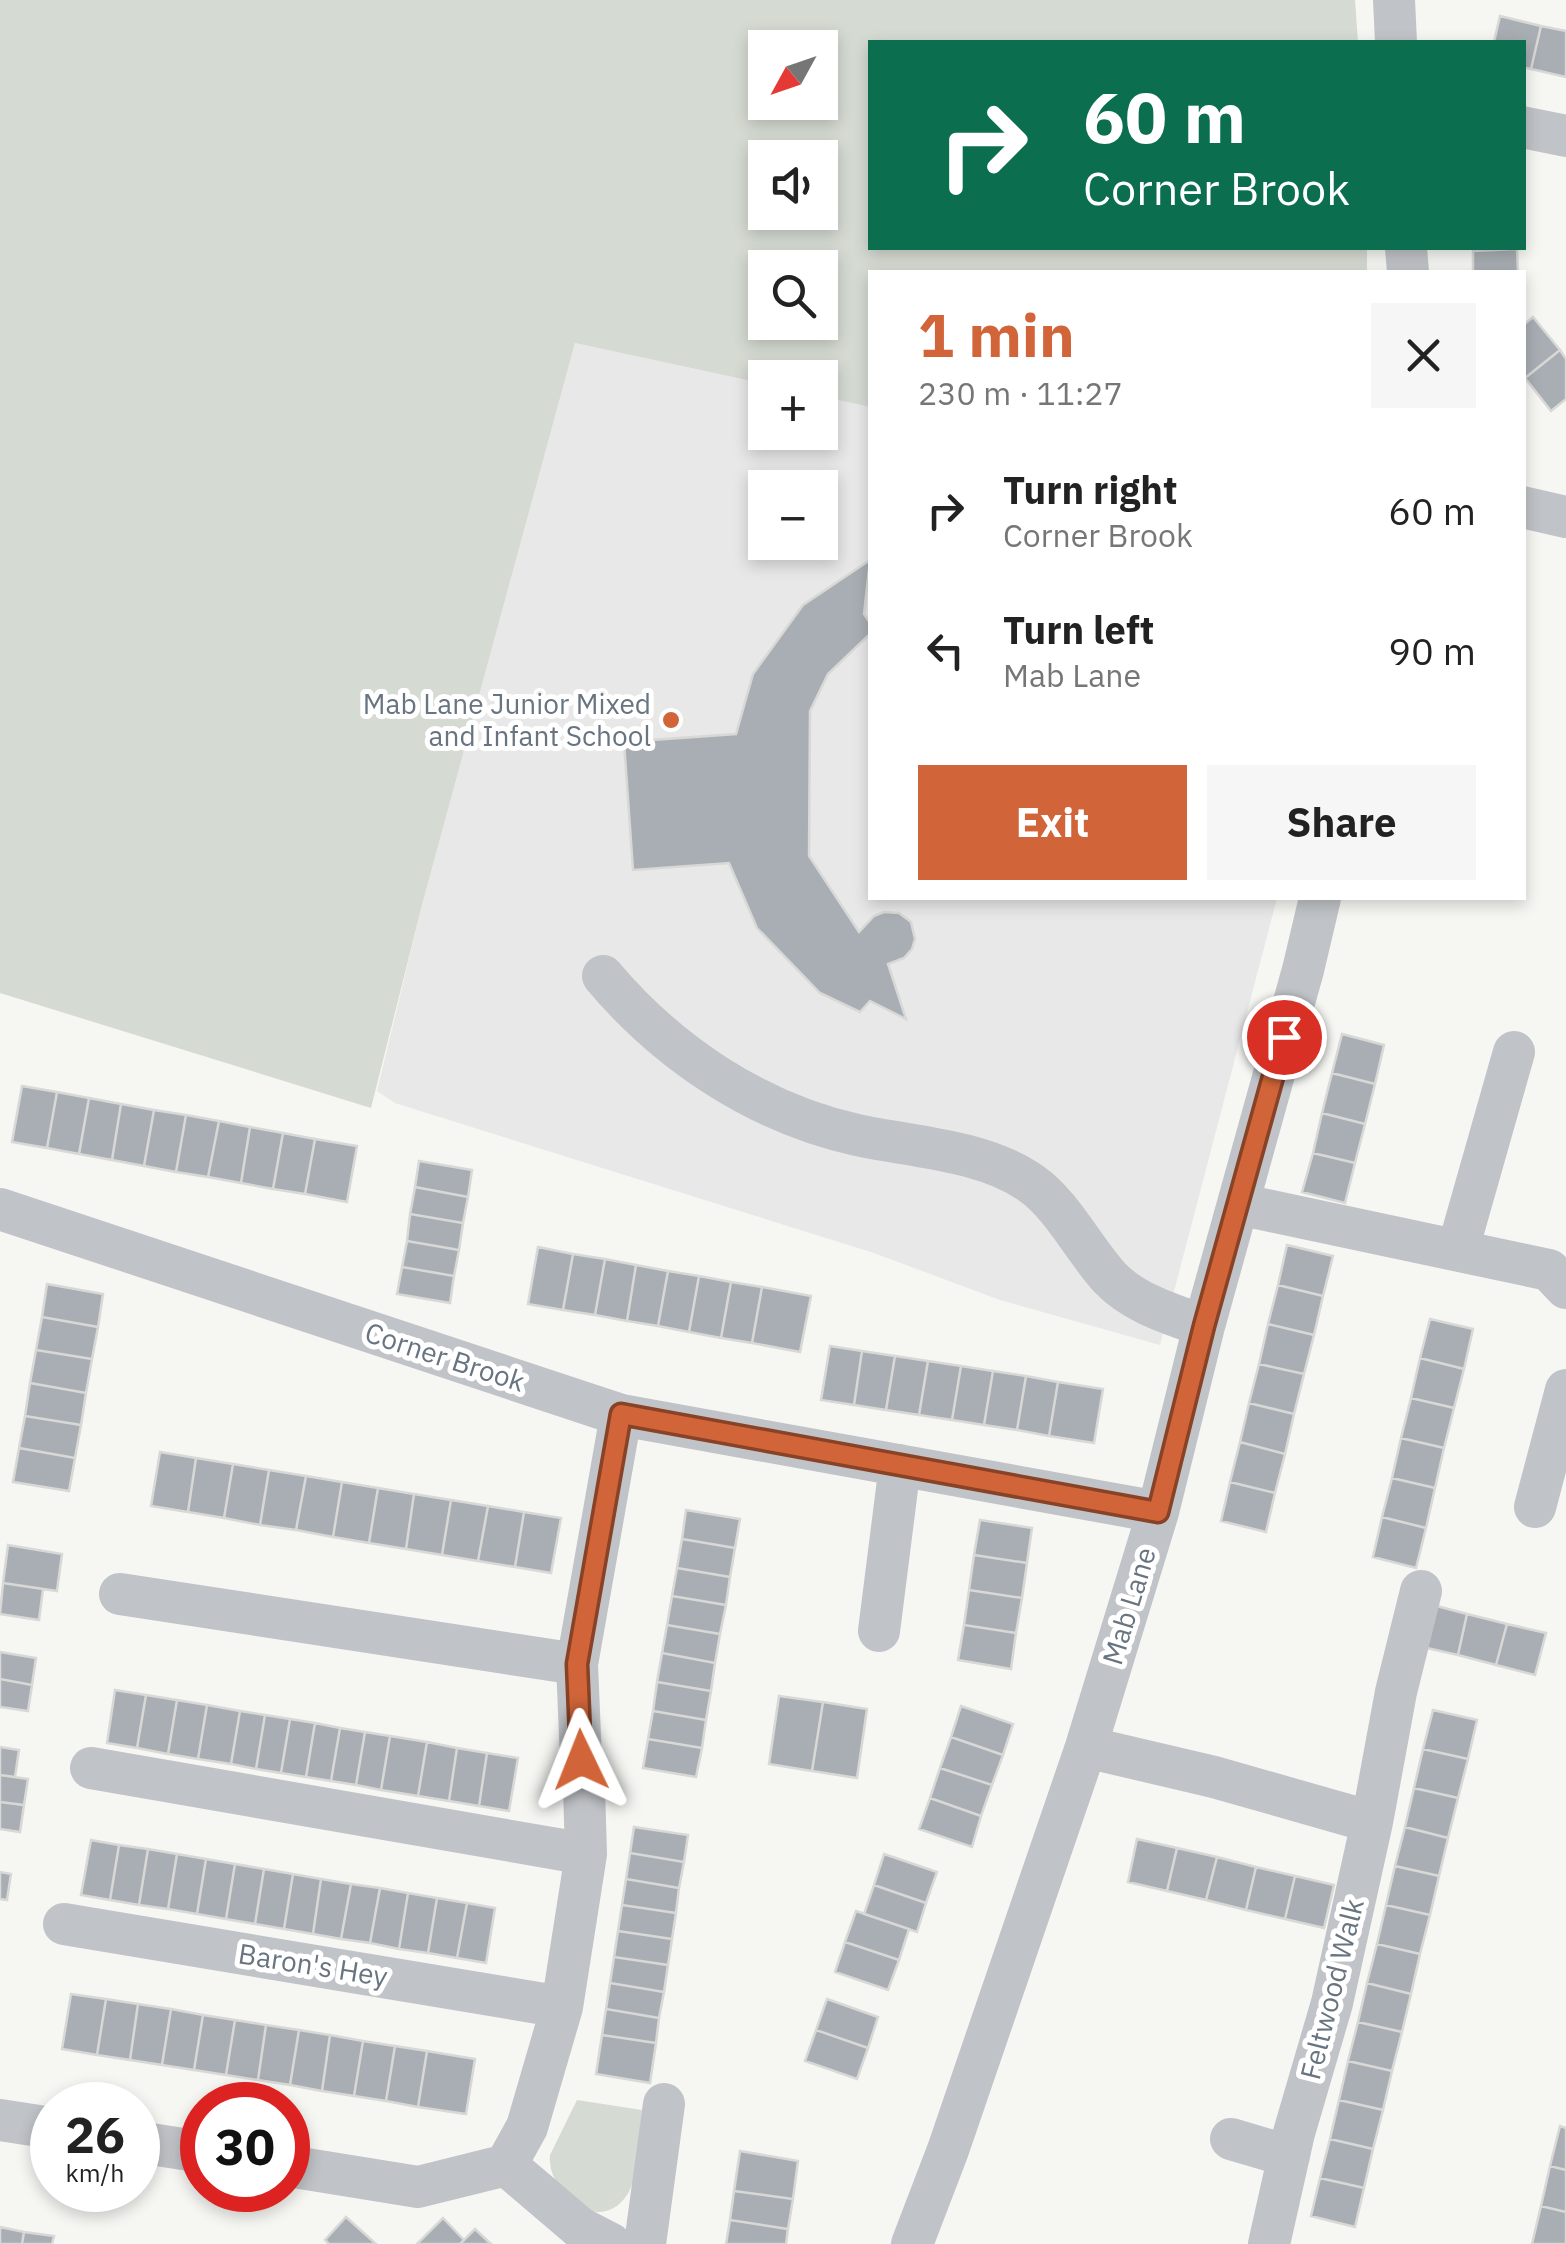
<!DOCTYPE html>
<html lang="en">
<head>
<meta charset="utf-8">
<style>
  body { margin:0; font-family:"IBM Plex Sans",sans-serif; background:#f6f6f6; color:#222; height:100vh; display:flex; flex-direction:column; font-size:38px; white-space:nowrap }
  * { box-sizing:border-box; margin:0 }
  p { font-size:32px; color:#767676 }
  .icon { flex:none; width:55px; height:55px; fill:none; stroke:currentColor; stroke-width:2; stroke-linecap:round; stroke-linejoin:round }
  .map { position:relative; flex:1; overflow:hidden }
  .details { position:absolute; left:868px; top:270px; width:658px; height:630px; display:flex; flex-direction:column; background:#fff; border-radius:0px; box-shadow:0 5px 15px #0003 }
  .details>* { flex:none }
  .hud { position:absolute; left:868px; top:40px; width:658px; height:210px; border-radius:0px; box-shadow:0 5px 15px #0003; background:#0b6e4f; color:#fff; overflow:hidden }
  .needle { width:65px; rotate:230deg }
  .tools { position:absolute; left:748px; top:30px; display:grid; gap:20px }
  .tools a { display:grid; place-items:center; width:90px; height:90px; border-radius:0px; background:#fff; box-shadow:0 5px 15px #0003; font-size:50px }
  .speed { position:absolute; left:30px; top:2082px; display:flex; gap:20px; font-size:50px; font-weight:700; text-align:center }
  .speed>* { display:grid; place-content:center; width:130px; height:130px; border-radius:50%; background:#fff; box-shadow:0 5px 15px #0003; line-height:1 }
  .speed small { font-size:25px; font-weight:400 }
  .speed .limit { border:15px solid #d22; background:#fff; color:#111 }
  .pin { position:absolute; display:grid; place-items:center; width:85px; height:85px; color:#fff; margin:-42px; border:5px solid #fff; border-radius:50%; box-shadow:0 2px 10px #0007 }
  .me { position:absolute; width:110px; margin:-55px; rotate:358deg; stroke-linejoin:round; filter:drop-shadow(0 0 8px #0008) }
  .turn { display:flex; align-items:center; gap:35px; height:210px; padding:0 50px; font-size:45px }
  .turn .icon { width:130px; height:130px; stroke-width:2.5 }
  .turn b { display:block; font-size:70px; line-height:85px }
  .round { display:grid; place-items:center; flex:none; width:105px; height:105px; border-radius:0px; background:#f6f6f6 }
  .summary { display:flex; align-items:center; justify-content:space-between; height:170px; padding:0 50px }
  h1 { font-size:60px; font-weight:800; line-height:75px; color:#d16539 }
  .primary-button { display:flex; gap:20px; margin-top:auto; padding:20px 50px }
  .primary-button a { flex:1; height:115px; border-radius:0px; background:#d16539; color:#fff; font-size:40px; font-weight:800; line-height:115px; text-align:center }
  .primary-button a+a { background:#f6f6f6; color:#222 }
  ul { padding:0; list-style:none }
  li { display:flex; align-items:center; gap:30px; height:140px; padding:0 50px }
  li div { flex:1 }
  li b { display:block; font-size:38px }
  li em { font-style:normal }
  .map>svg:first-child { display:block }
  .built { fill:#e7e8e7; fill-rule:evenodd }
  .green { fill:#d5dbd3; fill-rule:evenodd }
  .building { fill:#a8aeb3; stroke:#d8d8d6; stroke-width:2.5 }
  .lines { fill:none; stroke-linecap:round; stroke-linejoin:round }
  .minor { stroke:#c0c3c7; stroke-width:42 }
  .route-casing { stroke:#884225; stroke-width:25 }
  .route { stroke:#d16539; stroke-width:18 }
  .poi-dot { fill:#d16539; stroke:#fff; stroke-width:4 }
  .labels { text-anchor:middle; stroke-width:10; stroke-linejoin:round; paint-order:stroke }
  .poi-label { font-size:28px; fill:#687581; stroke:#fff; text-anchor:end }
  .street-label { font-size:28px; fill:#687581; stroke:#fff }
</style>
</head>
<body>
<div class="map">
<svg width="1566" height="2244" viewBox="0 0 1566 2244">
  <rect width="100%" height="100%" fill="#f6f6f3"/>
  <!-- built -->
  <path class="built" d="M575,343l190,41v48h55v-36l50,11v491h407l-117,447 -160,-45 -126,-47 -479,-150 -18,-12 45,-186zM765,488h55v54h-55z"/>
  <!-- green -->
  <path class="green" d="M0,0h1355l3,42h-488v206h497v24h-497v135l-50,-11v-18h-55v6l-190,-41 -153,562 -51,203 -371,-115zM765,48h55v54h-55zM765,158h55v54h-55zM765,268h55v54h-55z
    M577,2100l65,10c-3,22 -3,68 -15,85 -29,43 -81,-5 -77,-40z"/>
  <!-- building -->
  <path class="building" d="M1500,16l41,10 -10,43 -9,-2v-25h-28z
    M1541,26l25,5v46l-35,-8z
    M1517,249l1,23h-45v-21z
    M1533,317l27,33 -35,28 -3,-52z
    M1560,350l6,9v40l-15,12 -26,-33z
    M870,560l-6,54 6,9v11l-42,40 -18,37 -1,145 50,76 15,-16 10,-4 15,1 12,9 4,17 -3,10 -8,9 -16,6 18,55 -36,-18 -10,11 -40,-19 -63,-65 -28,-65 -96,7 -9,-128 112,-8 17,-60 50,-69z
    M1342,1034l42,11 -9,39 -43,-11z
    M1332,1073l43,11 -10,40 -43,-11z
    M22,1086l35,6 -10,56 -35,-6z
    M57,1092l32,6 -10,56 -32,-6z
    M89,1098l32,6 -9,56 -33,-6z
    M121,1104l33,6 -10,56 -32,-6z
    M154,1110l32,5 -10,57 -32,-6z
    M1322,1113l43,11 -10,39 -42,-10z
    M186,1115l33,6 -11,56 -32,-5z
    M219,1121l31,6 -9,56 -33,-6z
    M250,1127l33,6 -10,56 -32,-6z
    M283,1133l32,6 -10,55 -32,-5z
    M315,1139l42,7 -10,56 -42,-8z
    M1313,1153l42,10 -10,40 -43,-11z
    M419,1161l53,9 -4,27 -53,-10z
    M415,1187l53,10 -5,26 -53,-9z
    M410,1214l53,9 -4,27 -52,-9z
    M407,1241l52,9 -5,26 -52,-9z
    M1287,1245l46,11 -10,40 -45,-11z
    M538,1247l35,7 -10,56 -35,-6z
    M573,1254l32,5 -10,56 -32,-5z
    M605,1259l31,6 -9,56 -32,-6z
    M636,1265l32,6 -10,55 -31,-5z
    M402,1267l52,9 -4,27 -53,-9z
    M668,1271l31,5 -10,56 -31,-6z
    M699,1276l32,6 -10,56 -32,-6z
    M731,1282l31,5 -10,56 -31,-5z
    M47,1284l56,10 -5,33 -56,-10z
    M1278,1285l45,11 -9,39 -46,-11z
    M762,1287l49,9 -11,56 -48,-9z
    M42,1317l56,10 -6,32 -56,-9z
    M1430,1319l43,10 -9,40 -44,-11z
    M1268,1324l46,11 -10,39 -45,-10z
    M830,1346l32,5 -8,54 -33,-5z
    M36,1350l56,9 -6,34 -56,-10z
    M862,1351l33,5 -9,54 -32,-5z
    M895,1356l33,5 -9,54 -33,-5z
    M1420,1358l44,11 -10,39 -43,-10z
    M928,1361l33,5 -9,54 -33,-5z
    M1259,1364l45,10 -10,40 -45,-11z
    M961,1366l32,5 -9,54 -32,-5z
    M993,1371l33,5 -9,54 -33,-5z
    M1026,1376l32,6 -9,54 -32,-6z
    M1058,1382l45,7 -9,54 -45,-7z
    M30,1383l56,10 -5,32 -56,-9z
    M1411,1398l43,10 -10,40 -43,-10z
    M1249,1403l45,11 -9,40 -45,-12z
    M25,1416l56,9 -6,33 -56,-10z
    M1401,1438l43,10 -9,40 -43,-10z
    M1240,1442l45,12 -10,39 -45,-11z
    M19,1448l56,10 -6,33 -56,-9z
    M160,1452l36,6 -8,54 -37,-6z
    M196,1458l37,6 -9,54 -36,-6z
    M233,1464l36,6 -9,55 -36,-7z
    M269,1470l37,6 -10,54 -36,-5z
    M306,1476l36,6 -9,55 -37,-7z
    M1392,1478l43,10 -9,40 -44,-11z
    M342,1482l36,6 -9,55 -36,-6z
    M1230,1482l45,11 -9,39 -45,-11z
    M378,1488l36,6 -8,55 -37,-6z
    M414,1494l37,6 -9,55 -36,-6z
    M451,1500l37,6 -10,55 -36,-6z
    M488,1506l36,6 -9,55 -37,-6z
    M686,1510l54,9 -5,29 -53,-9z
    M524,1512l37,6 -10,55 -36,-6z
    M1382,1517l44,11 -10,40 -43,-11z
    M980,1520l52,8 -5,35 -53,-8z
    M682,1539l53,9 -5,29 -53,-9z
    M8,1545l54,9 -5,37 -54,-8z
    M974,1555l53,8 -5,35 -53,-8z
    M677,1568l53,9 -4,28 -54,-9z
    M3,1583l40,6 -4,31 -39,-6z
    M969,1590l53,8 -6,35 -52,-8z
    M672,1596l54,9 -6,29 -53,-9z
    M1429,1604l38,10 -9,41 -40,-9z
    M1467,1614l40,10 -11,41 -38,-10z
    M1507,1624l39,9 -11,42 -39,-10z
    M667,1625l53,9 -5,29 -53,-10z
    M964,1625l52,8 -5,36 -53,-9z
    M0,1652l36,6 -4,27 -32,-6z
    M662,1653l53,10 -4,28 -54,-9z
    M0,1679l32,6 -4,26 -28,-4z
    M657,1682l54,9 -5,29 -53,-9z
    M115,1690l31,5 -9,53 -30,-5z
    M146,1695l31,5 -9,54 -31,-6z
    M779,1696l44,6 -11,69 -43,-7z
    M177,1700l30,5 -9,54 -30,-5z
    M823,1702l44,7 -10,69 -45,-7z
    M207,1705l33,6 -9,53 -33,-5z
    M961,1706l52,18 -10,31 -52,-18z
    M1433,1710l44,10 -9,39 -45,-10z
    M240,1711l25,4 -9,54 -25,-5z
    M653,1711l53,9 -4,28 -54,-9z
    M265,1715l25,4 -9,54 -25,-4z
    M290,1719l25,4 -9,54 -25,-4z
    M315,1723l25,5 -9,53 -25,-4z
    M340,1728l25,4 -9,53 -25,-4z
    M365,1732l25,4 -9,54 -25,-5z
    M390,1736l37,6 -9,54 -37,-6z
    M951,1737l52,18 -11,30 -52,-17z
    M648,1739l54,9 -6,29 -53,-9z
    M427,1742l30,6 -8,53 -31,-5z
    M0,1747l19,3 -4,27 -15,-2z
    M457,1748l30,5 -8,53 -30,-5z
    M1423,1749l45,10 -10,39 -44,-10z
    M487,1753l31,5 -9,53 -30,-5z
    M940,1768l52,17 -11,31 -51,-18z
    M0,1775l28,4 -4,26 -24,-3z
    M1414,1788l44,10 -10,40 -43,-11z
    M930,1798l51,18 -9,31 -53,-18z
    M0,1802l24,3 -4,27 -20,-3z
    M634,1827l54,8 -4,27 -54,-9z
    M1405,1827l43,11 -9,38 -44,-10z
    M1137,1839l40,9 -10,43 -39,-9z
    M91,1840l28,5 -9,55 -29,-5z
    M119,1845l29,4 -9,56 -29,-5z
    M1177,1848l40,9 -11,43 -39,-9z
    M148,1849l29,5 -9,55 -29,-4z
    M630,1853l54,9 -5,26 -53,-9z
    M177,1854l29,5 -9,55 -29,-5z
    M884,1854l53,18 -11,31 -52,-18z
    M1217,1857l39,10 -10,43 -40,-10z
    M206,1859l29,5 -9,55 -29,-5z
    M235,1864l29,5 -9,55 -29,-5z
    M1395,1866l44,10 -9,39 -44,-10z
    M1256,1867l39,9 -10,43 -39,-9z
    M264,1869l29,5 -9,55 -29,-5z
    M0,1872l11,2 -4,26 -7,-1z
    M293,1874l28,5 -8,55 -29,-5z
    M1295,1876l39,9 -10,43 -39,-9z
    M321,1879l30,5 -10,55 -28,-5z
    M626,1879l53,9 -3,25 -54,-8z
    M351,1884l29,4 -10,55 -29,-4z
    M874,1885l52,18 -9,29 -53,-18z
    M380,1888l28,5 -9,56 -29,-6z
    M408,1893l29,5 -9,55 -29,-4z
    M437,1898l30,5 -10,55 -29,-5z
    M467,1903l28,5 -9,55 -29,-5z
    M622,1905l54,8 -4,26 -54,-8z
    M1386,1905l44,10 -10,39 -43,-10z
    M856,1911l53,18 -10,31 -54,-18z
    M618,1931l54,8 -4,26 -54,-8z
    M845,1942l54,18 -11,30 -53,-18z
    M1377,1944l43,10 -9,40 -44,-11z
    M614,1957l54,8 -4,27 -54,-9z
    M610,1983l54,9 -5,26 -53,-9z
    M1367,1983l44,11 -9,38 -44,-10z
    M71,1994l35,5 -9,56 -35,-6z
    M106,1999l32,5 -8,56 -33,-5z
    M827,1999l51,18 -10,31 -52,-18z
    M138,2004l33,5 -9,56 -32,-5z
    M171,2009l32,6 -9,55 -32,-5z
    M606,2009l53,9 -3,25 -54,-8z
    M203,2015l32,5 -9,55 -32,-5z
    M235,2020l31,5 -8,55 -32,-5z
    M1358,2022l44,10 -10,39 -44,-10z
    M266,2025l33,5 -9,55 -32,-5z
    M299,2030l31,5 -8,56 -32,-6z
    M816,2030l52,18 -11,31 -52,-18z
    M330,2035l33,6 -9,55 -32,-5z
    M602,2035l54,8 -6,40 -54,-9z
    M363,2041l32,5 -9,55 -32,-5z
    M395,2046l32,5 -9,56 -32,-6z
    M427,2051l48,8 -9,55 -48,-7z
    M1348,2061l44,10 -9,39 -44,-10z
    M1339,2100l44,10 -10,39 -43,-10z
    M1560,2126l6,2v42l-16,-4z
    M1330,2139l43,10 -9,39 -44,-10z
    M740,2151l58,10 -5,38 -59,-8z
    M1550,2166l16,4v42l-25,-6z
    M1320,2178l44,10 -9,39 -44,-11z
    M734,2191l59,8 -5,30 -58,-9z
    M1541,2206l25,6v32h-34z
    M346,2217l30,27h-47l-4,-4z
    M443,2218l21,22 -4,4h-43z
    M730,2220l58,9 -2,15h-60z
    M0,2227l24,5 -2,12h-22z
    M475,2229l16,15h-31z
    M24,2232l30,4 -2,8h-30z"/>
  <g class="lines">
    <!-- minor -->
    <path class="minor" d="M1394,0l2,42
      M1522,127l44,9
      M1406,248l2,24
      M1522,507l44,10
      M603,976c65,77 154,137 254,159 55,12 128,15 175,49 30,21 53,67 78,94 25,26 61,36 94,48
      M1238,1204l311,66 17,18
      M0,1209l621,206 537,97
      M1458,1249l56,-197
      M1535,1507l31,-117
      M120,1594l457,70
      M879,1631l21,-166
      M1086,1747l128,30 158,45
      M581,1760l-4,-96 44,-249
      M91,1768l495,86
      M64,1924l498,83
      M0,2120l52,8
      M1231,2139l58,17
      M138,2142l64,10
      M506,2165l74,63 31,16
      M288,2166l130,21 88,-22 21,-38 35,-120 24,-153 -2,-66
      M645,2244l19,-140
      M912,2244l36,-94 138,-403 72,-235 46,-186 99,-356 17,-72
      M1269,2244l25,-111 38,-130 40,-181 24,-130 25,-101"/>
  </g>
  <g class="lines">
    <!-- route casing -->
    <g class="route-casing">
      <path id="route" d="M581,1760l-4,-96 44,-250 537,98 46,-186 80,-289"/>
    </g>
    <!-- route -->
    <use href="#route" class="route"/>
  </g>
  <!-- markers -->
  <circle class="poi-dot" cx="671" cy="720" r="10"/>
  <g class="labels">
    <!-- poi labels -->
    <g class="poi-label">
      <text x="651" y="714">Mab Lane Junior Mixed<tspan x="651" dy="32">and Infant School</tspan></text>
    </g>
    <!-- street labels -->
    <g class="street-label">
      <text transform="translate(445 1357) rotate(18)" y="10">Corner Brook</text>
      <text transform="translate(1129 1606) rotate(-73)" y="10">Mab Lane</text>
      <text transform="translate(313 1965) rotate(9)" y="10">Baron's Hey</text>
      <text transform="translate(1332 1989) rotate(-76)" y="10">Feltwood Walk</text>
    </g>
  </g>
</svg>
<div class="tools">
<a><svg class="needle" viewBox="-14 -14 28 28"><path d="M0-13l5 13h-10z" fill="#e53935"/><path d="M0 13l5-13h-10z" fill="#767676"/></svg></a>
<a><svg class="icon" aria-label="sound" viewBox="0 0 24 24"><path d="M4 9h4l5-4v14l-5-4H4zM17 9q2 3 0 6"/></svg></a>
<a><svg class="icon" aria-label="search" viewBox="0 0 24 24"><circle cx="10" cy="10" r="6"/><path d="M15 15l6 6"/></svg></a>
<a>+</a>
<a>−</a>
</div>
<div class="speed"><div>26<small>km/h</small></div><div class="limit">30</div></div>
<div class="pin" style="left:1284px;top:1037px;background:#d93025"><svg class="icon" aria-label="arrive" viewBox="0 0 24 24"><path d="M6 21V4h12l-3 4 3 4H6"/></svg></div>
<svg class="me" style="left:581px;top:1760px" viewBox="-20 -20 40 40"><path d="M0-17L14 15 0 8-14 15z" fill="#d16539" stroke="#fff" stroke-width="4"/></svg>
<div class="hud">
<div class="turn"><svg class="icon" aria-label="right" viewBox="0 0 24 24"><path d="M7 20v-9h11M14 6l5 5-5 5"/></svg><div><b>60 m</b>Corner Brook</div></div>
</div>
<section class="details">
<div class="summary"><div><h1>1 min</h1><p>230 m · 11:27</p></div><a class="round"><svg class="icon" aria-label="close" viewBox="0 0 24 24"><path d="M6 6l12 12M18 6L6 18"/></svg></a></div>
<ul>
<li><svg class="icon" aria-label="right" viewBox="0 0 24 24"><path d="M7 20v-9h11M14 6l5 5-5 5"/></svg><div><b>Turn right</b><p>Corner Brook</p></div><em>60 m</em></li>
<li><svg class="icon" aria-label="left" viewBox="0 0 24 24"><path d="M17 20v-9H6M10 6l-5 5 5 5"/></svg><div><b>Turn left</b><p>Mab Lane</p></div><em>90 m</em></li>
</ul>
<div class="primary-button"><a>Exit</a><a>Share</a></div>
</section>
</div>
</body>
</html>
